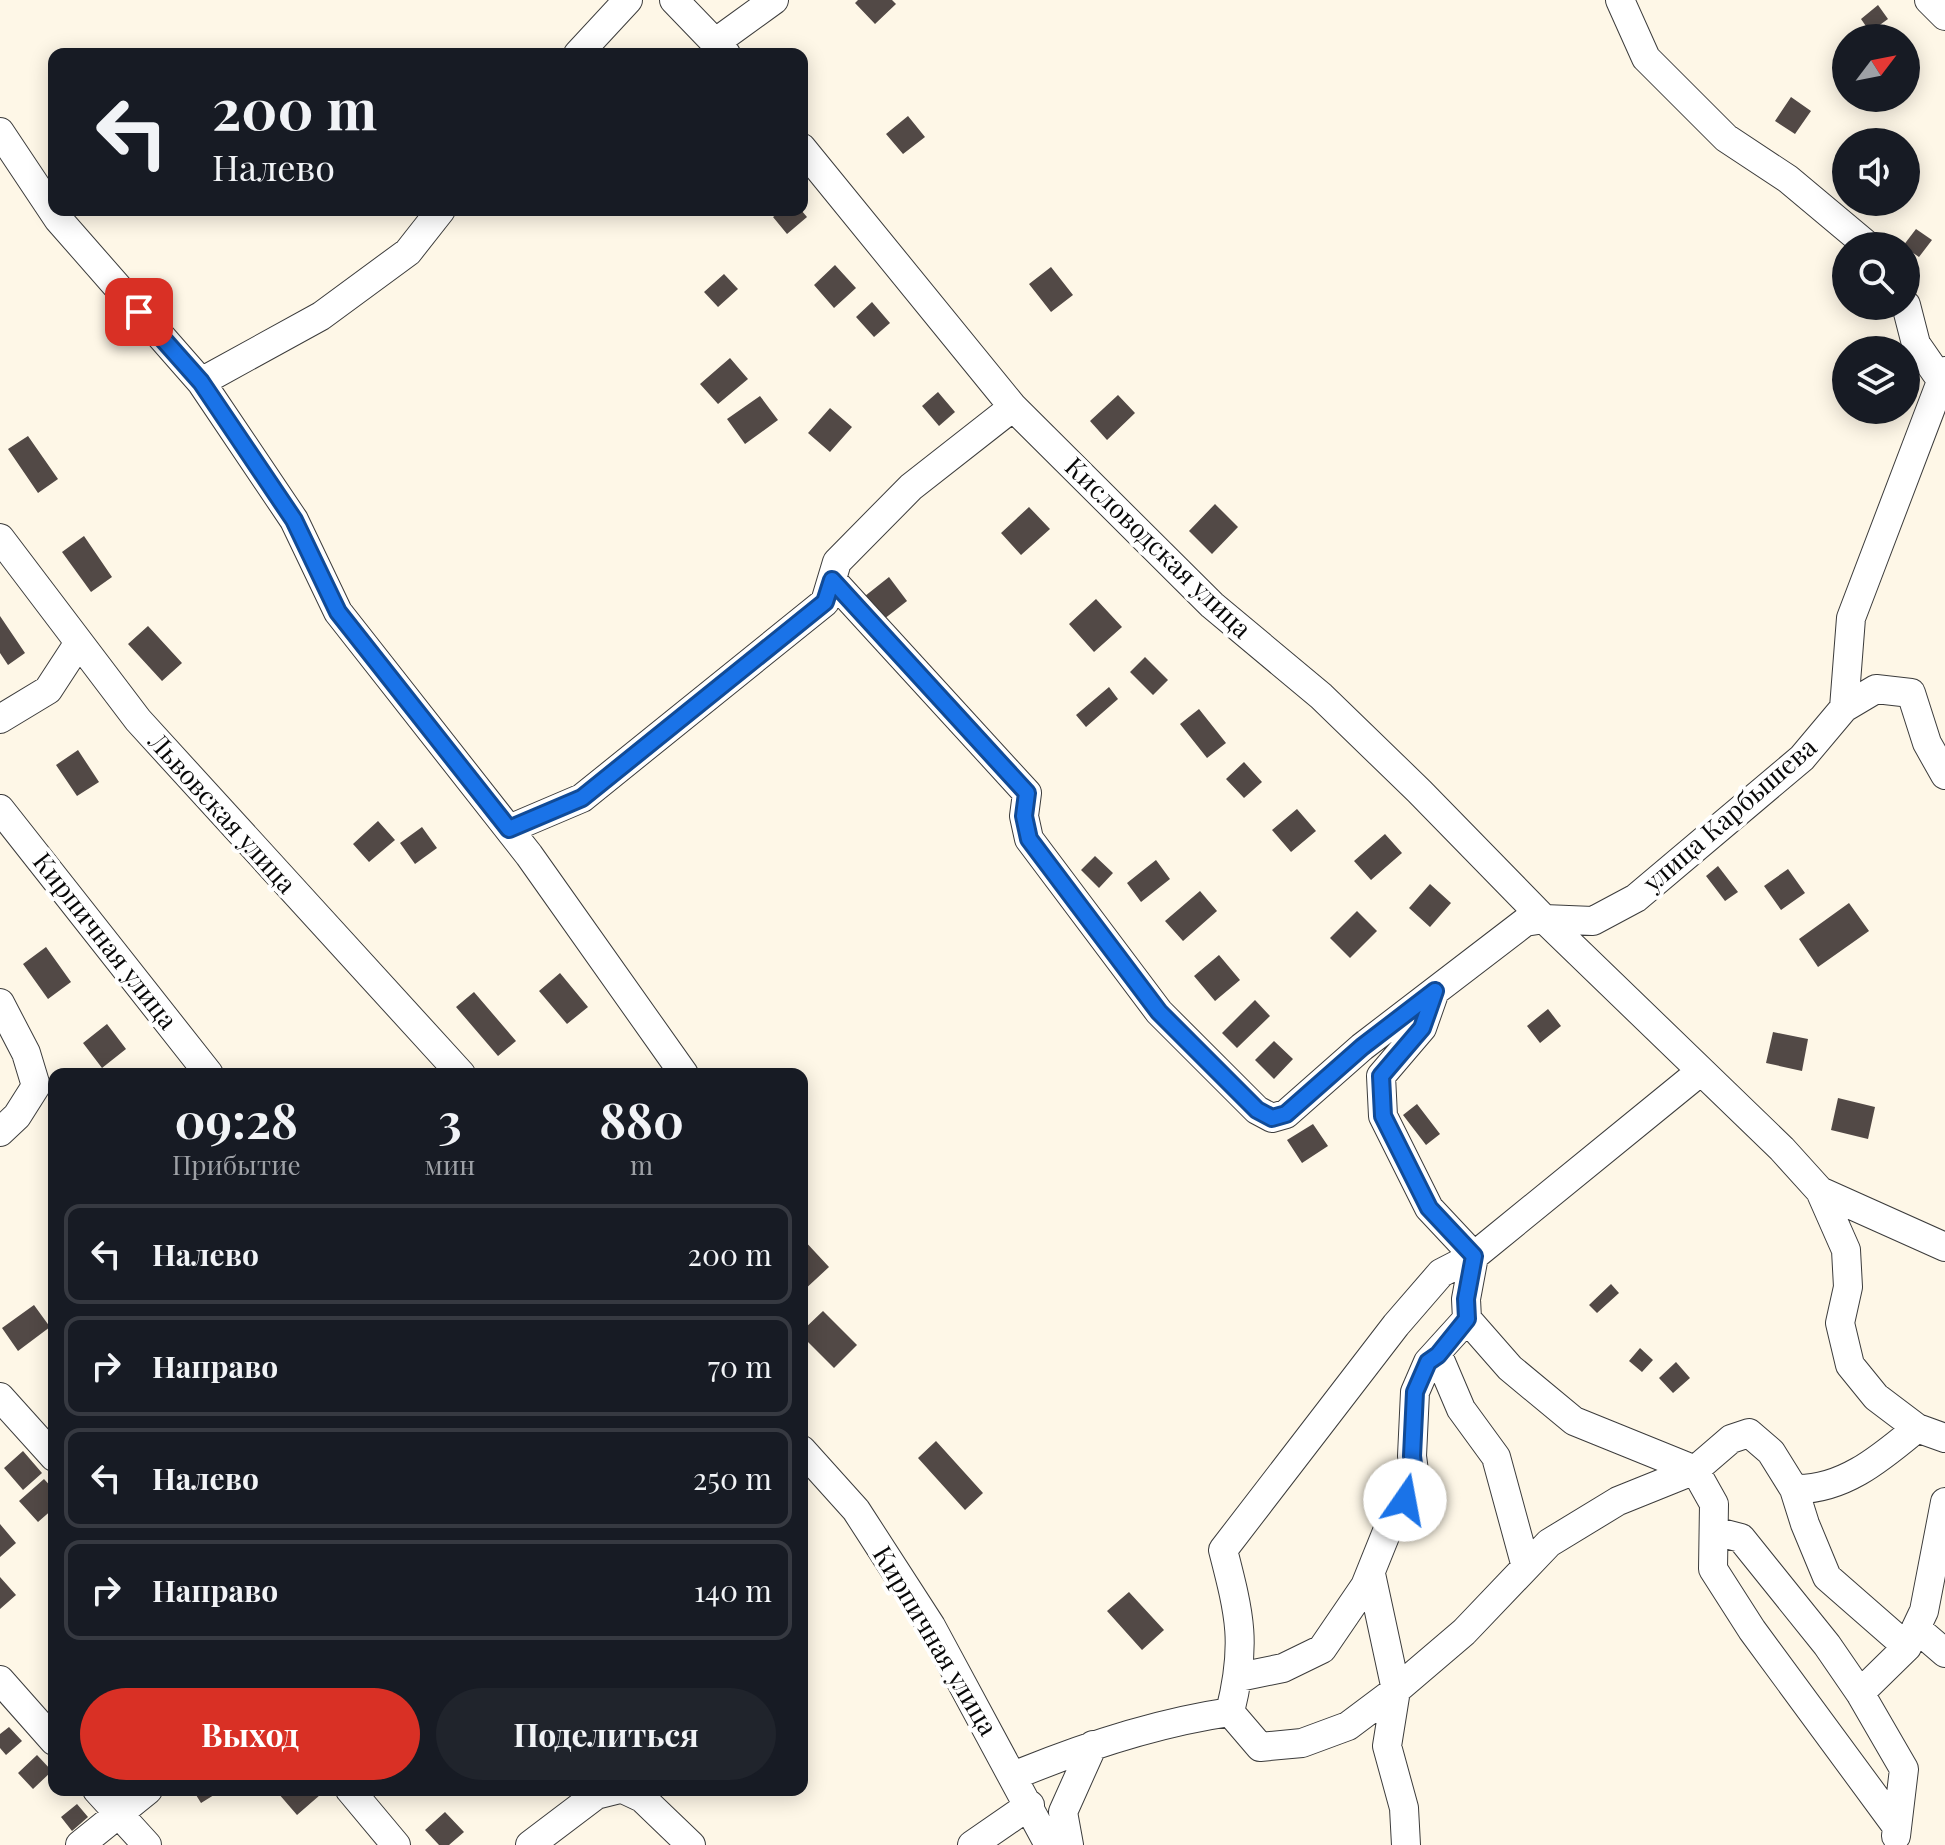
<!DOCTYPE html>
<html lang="ru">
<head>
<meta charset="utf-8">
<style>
  body { margin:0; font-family:"Playfair Display",serif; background:#20242c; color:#f1f3f6; height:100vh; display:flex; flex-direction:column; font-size:30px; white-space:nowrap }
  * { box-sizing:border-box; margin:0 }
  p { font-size:26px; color:#9ea1a6 }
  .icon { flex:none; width:44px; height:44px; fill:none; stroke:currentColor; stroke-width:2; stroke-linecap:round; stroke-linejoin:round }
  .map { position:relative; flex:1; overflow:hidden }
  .details { position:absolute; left:48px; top:1068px; width:760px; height:728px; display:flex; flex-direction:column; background:#171b24; border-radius:16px; box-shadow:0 4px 20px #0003 }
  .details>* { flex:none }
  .guide { position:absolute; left:48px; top:48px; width:760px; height:168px; border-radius:16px; box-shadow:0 4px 20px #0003; background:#171b24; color:#f1f3f6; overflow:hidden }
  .needle { width:52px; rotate:58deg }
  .tools { position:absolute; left:1832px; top:24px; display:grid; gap:16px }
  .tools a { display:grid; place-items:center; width:88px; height:88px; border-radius:50%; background:#171b24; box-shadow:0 4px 20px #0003; font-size:40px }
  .pin { position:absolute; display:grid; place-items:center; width:68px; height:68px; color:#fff; margin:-34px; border-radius:16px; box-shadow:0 4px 12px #0006 }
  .me { position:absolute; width:88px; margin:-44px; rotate:12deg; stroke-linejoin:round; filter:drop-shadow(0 0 6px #0008) }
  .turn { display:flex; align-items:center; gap:28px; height:168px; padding:0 32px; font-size:36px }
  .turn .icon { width:104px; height:104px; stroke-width:2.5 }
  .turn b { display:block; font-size:56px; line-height:68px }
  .eta { display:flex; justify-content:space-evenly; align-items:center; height:136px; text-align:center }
  .eta b { font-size:48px; font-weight:700; line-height:56px }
  .primary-button { display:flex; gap:16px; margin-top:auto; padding:16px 32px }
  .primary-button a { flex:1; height:92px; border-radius:48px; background:#d93025; color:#fff; font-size:32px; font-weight:700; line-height:92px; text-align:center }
  .primary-button a+a { background:#20242c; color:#f1f3f6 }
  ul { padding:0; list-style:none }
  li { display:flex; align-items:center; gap:24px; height:100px; margin:0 16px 12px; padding:0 16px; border:4px solid #363941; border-radius:16px }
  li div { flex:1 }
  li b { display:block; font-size:30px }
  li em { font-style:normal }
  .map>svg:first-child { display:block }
  .building { fill:#524946 }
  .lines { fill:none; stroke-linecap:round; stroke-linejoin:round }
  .minor-casing { stroke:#3c3c3c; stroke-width:30 }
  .minor { stroke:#fff; stroke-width:28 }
  .route-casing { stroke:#114b97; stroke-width:20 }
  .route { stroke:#1a73e8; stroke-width:14 }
  .labels { text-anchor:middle; stroke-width:8; stroke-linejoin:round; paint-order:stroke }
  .street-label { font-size:26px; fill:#090909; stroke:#fff }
</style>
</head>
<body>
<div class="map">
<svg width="1945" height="1845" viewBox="0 0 1945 1845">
  <rect width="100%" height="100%" fill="#fef7e7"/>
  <!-- building -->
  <path class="building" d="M858,0h34l4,4 -21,20 -20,-21z
    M1878,5l10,14 -18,13 -9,-13z
    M1791,97l20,14 -16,23 -20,-13z
    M908,116l17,21 -22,17 -17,-20z
    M782,210h19l6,7 -20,17 -14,-17z
    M1916,229l16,11 -13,17 -16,-11z
    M835,265l21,23 -22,20 -20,-23z
    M1051,267l22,28 -22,17 -22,-28z
    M724,274l14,15 -20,18 -14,-15z
    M872,302l18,21 -16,14 -18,-20z
    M730,358l18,21 -30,25 -18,-20z
    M938,392l17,20 -16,14 -17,-20z
    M1118,395l17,18 -28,27 -17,-19z
    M760,396l18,24 -33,24 -18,-25z
    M830,408l22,19 -22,25 -22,-19z
    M28,436l30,43 -20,14 -30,-44z
    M1215,504l23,23 -26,27 -23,-23z
    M1029,507l21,22 -29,26 -20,-22z
    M84,536l28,41 -21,15 -29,-40z
    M889,577l18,24 -28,22 -19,-23z
    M1096,599l26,28 -28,25 -25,-28z
    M0,616l25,37 -17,12 -8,-12z
    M148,626l34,37 -20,18 -34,-37z
    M1145,657l23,23 -15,15 -23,-23z
    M1109,687l9,12 -32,28 -10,-12z
    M1199,709l27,34 -19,15 -27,-34z
    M78,750l21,32 -22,14 -21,-31z
    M1244,762l18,20 -18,16 -18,-19z
    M1297,809l19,22 -25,21 -19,-22z
    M378,821l17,19 -26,22 -16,-18z
    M422,827l15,21 -22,16 -15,-21z
    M1385,834l17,19 -31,27 -17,-19z
    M1095,856l18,17 -14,15 -18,-18z
    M1156,860l14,19 -29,23 -14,-19z
    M1718,866l20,26 -13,9 -19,-25z
    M1788,869l17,24 -24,17 -17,-24z
    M1430,884l21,19 -21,24 -21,-19z
    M1200,891l17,20 -34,30 -18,-20z
    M1849,903l20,28 -51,36 -19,-28z
    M1357,911l20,20 -27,27 -20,-20z
    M46,947l25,35 -23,17 -25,-35z
    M1219,955l21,25 -25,21 -21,-25z
    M560,973l28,34 -21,17 -28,-33z
    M474,992l42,49 -18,15 -42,-49z
    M1255,1000l15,16 -33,32 -15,-15z
    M1548,1009l13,17 -21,17 -13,-17z
    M107,1024l19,25 -24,19 -19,-25z
    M1773,1032l35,7 -6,32 -36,-8z
    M1274,1041l19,18 -19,20 -19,-19z
    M1838,1098l37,9 -7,32 -37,-9z
    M1417,1104l23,30 -14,11 -23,-30z
    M1313,1124l15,22 -26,17 -15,-23z
    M802,1238l27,29 -27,25z
    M1611,1284l8,9 -22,20 -8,-8z
    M34,1305l16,22 -32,24 -16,-23z
    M823,1311l34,34 -23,23 -32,-32v-5z
    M1640,1348l13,12 -11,12 -13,-11z
    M1676,1362l14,16 -17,15 -14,-15z
    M936,1441l47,52 -18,17 -47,-52z
    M23,1451l19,22 -19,17 -19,-22z
    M44,1479l10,11v18l-16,14 -19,-21z
    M0,1524l16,19 -16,14z
    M0,1577l16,18 -16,14z
    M1129,1592l35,38 -22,20 -35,-39z
    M9,1727l13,14 -16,14 -6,-7v-14z
    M37,1755l15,16 -19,18 -15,-16z
    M193,1790h29l-21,13z
    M282,1790h34l4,5 -23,20 -19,-22z
    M77,1804l11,13 -16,14 -11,-14z
    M445,1812l19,20 -15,13h-10l-14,-15z"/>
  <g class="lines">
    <!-- minor casing -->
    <g class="minor-casing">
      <path id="minor" d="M674,0l52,54
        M1620,0l26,58 80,80 62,41 80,67
        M1929,0l16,16
        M716,42l58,-42
        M578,54l50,-54
        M0,132l58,87 143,163 93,138 44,92 191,243 155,219
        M802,148l211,259 199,198 109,91 98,95 125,128 238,230 38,42 125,56
        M1906,305l10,39 29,42
        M201,382l120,-66 87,-64 33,-42
        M0,538l138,182 323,354
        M832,580l195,213 -3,23 5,23 130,173 98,98 15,8 14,-4 76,-67 163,-125 19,-3 49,2 43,-23 166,-140 42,-50 7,-90 94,-247
        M1844,708l32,-19 35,4 16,50 18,32
        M0,719l48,-29 30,-46
        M0,809l209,265
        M509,829l73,-31 243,-196 12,-40 74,-75 102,-80
        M0,1003l26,50 10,33 -19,30 -17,16
        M1820,1191l26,59 2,37 -8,36 10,42 26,32 41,31 28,10
        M1467,1319l43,49 64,53 121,49 19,34 -1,65 39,61 145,197
        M1438,1355l23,54 35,48 30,110
        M0,1397l54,60
        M802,1450l54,60 75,116 118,219
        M1794,1489c49,2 88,-32 123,-61
        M1714,1531l27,7 86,107 33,48 44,76 -8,67
        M1371,1574l25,116 -9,56 17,62 2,37
        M1916,1628l29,25
        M1239,1677l44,-9 39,-19 43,-63 29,-72 22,-27 -4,-31 3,-64 13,-30 39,-43 -1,-20 8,-43 227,-185
        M0,1680l54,61
        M1860,1693l47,-46 17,-36 21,-109
        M1230,1712c17,-68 10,-96 -7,-162l173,-225 45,-52 33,-17 -45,-48 -46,-92 -2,-40 41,-48 13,-37
        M1013,1776c70,-29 142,-53 217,-64l30,35 42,-4 46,-17 48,-36 68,-58 85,-89 69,-42 77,-31 36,-31 18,-6 22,19 23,37 11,35 22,53 80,70
        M97,1790l50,55
        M350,1790l46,55
        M625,1790l17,8 49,47
        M80,1845l68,-55
        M530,1845l66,-50 20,-5
        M972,1845l58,-40
        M1069,1845l-6,-33 30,-67"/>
    </g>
    <!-- minor -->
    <use href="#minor" class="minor"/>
  </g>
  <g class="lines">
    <!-- route casing -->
    <g class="route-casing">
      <path id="route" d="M139,312l62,70 93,138 44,92 171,217 73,-31 243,-196 7,-22 195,213 -3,23 5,23 130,173 98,98 15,8 14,-4 76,-67 73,-56 -13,37 -41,48 2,40 46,92 45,48 -8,43 1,20 -29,36 -10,7 -13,30 -3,64 4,31 -11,13"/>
    </g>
    <!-- route -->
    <use href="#route" class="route"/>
  </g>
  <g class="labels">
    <!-- street labels -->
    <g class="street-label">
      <text transform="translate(1158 548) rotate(44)" y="9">Кисловодская улица</text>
      <text transform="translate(222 813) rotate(48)" y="9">Львовская улица</text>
      <text transform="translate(1730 815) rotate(-41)" y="9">улица Карбышева</text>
      <text transform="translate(105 941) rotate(52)" y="9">Кирпичная улица</text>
      <text transform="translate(935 1641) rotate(59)" y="9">Кирпичная улица</text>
    </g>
  </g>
</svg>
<div class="tools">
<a><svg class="needle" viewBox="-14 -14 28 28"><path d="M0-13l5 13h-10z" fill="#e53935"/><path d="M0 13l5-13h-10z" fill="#9ea1a6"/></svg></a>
<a><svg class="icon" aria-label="sound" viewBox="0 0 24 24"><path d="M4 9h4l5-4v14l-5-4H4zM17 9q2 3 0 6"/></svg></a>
<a><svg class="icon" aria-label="search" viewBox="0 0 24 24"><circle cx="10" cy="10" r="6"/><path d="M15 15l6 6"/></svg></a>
<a><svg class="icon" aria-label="layers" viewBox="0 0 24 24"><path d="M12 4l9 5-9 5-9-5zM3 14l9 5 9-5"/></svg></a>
</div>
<div class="pin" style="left:139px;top:312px;background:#d93025"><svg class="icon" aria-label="arrive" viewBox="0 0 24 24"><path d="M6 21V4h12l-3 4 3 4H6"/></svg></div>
<svg class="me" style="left:1405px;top:1500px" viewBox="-20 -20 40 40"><circle r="19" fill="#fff"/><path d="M0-13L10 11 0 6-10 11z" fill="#1a73e8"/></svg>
<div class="guide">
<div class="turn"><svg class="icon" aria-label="left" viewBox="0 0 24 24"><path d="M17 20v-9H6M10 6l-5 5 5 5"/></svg><div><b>200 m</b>Налево</div></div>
</div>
<section class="details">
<div class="eta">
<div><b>09:28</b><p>Прибытие</p></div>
<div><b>3</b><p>мин</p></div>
<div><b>880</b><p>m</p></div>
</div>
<ul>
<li><svg class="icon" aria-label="left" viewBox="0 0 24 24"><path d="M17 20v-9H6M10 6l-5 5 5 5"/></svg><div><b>Налево</b></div><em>200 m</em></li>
<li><svg class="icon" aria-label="right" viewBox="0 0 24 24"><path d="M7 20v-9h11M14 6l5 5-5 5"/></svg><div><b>Направо</b></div><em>70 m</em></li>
<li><svg class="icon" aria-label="left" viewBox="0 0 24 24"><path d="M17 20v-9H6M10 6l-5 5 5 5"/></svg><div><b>Налево</b></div><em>250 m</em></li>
<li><svg class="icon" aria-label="right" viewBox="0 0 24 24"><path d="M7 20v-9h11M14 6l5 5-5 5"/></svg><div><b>Направо</b></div><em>140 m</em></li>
</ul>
<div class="primary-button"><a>Выход</a><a>Поделиться</a></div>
</section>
</div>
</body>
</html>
